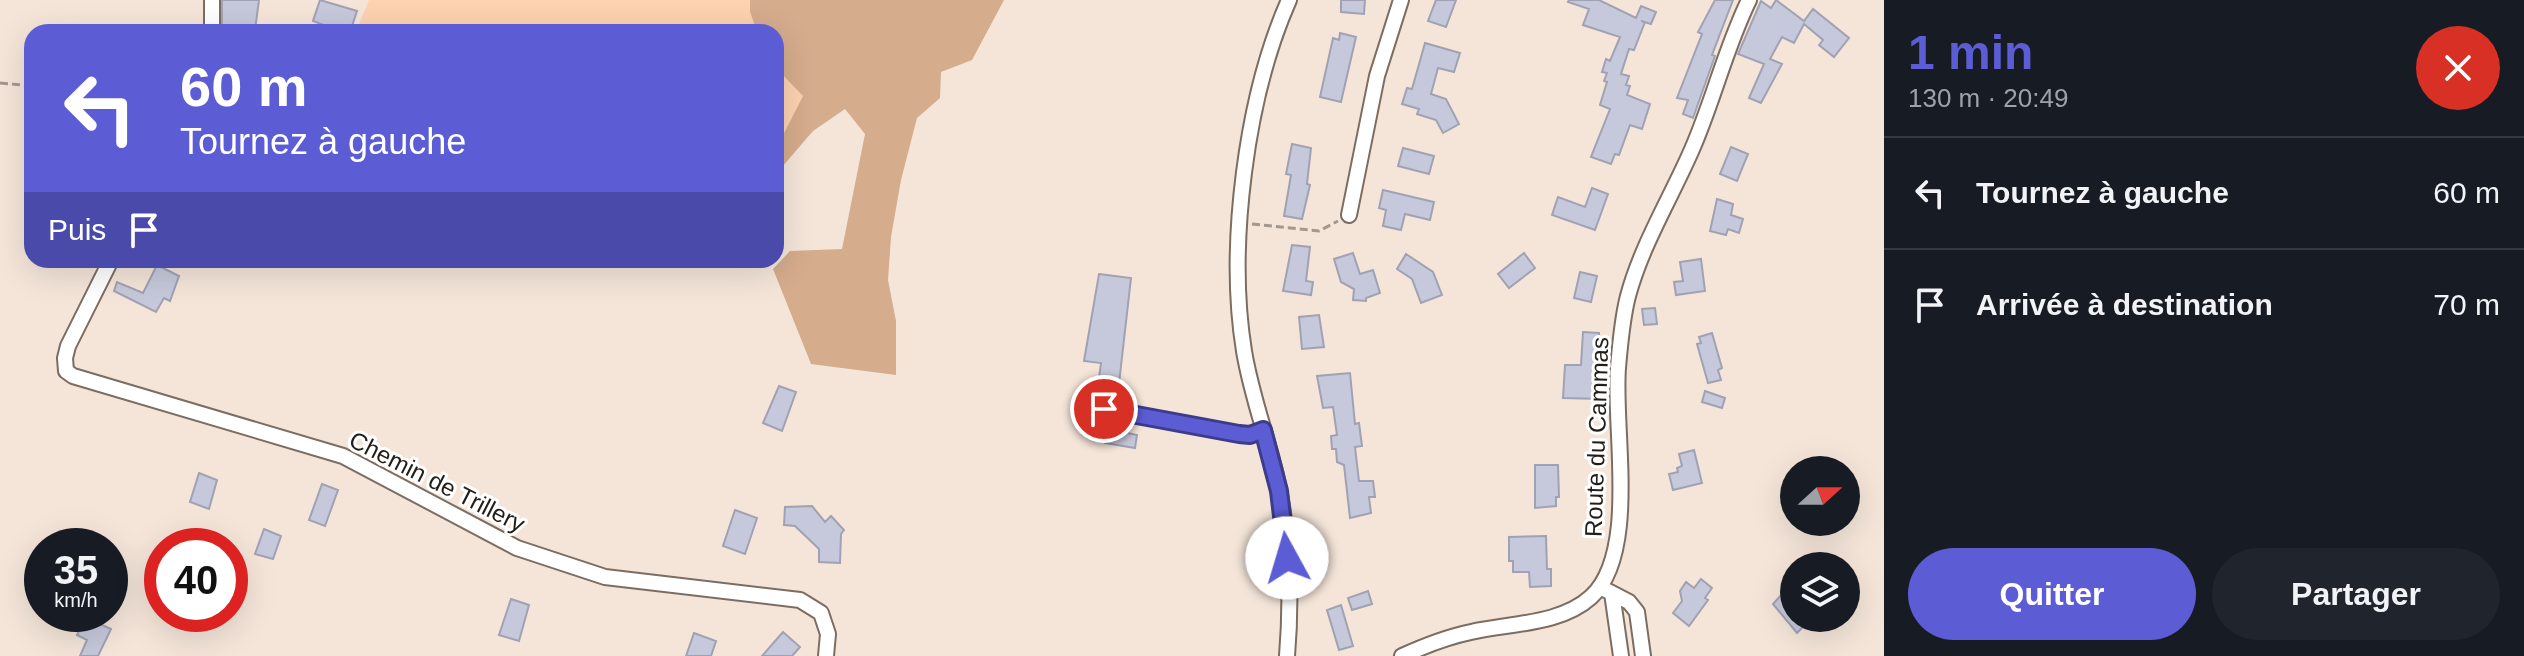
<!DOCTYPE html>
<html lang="fr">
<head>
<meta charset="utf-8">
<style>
  body { margin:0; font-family:Helvetica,sans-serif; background:#20242c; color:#f1f3f6; height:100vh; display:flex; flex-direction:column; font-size:30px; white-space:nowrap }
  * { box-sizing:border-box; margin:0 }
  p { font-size:26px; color:#9ea1a6 }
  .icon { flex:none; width:44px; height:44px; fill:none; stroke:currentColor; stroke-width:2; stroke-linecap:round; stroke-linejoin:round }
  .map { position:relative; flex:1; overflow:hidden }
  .side { display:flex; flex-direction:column; background:#171b24; width:640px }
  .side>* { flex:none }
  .banner { position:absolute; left:24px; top:24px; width:760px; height:244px; border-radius:24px; box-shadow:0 8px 32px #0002; background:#5c5dd5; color:#fff; overflow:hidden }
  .needle { width:52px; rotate:69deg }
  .controls { position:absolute; left:1780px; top:456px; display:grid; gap:16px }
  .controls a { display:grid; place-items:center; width:80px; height:80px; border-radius:50%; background:#171b24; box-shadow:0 8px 32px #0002; font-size:40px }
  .speed { position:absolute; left:24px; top:528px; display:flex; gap:16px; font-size:40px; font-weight:700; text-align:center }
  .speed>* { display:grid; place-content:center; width:104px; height:104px; border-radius:50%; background:#171b24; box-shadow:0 8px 32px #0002; line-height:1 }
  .speed small { font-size:20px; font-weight:400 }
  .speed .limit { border:12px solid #d22; background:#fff; color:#111 }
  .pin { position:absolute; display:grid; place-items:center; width:68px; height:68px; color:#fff; margin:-34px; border:4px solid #fff; border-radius:50%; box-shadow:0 2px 8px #0007 }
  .me { position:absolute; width:88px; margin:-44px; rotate:354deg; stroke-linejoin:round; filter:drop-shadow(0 0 6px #0008) }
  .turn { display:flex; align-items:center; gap:28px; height:168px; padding:0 24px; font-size:36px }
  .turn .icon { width:104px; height:104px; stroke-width:2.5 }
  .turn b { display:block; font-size:56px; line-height:68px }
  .then { display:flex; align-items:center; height:76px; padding:0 24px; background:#0003; gap:16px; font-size:30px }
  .round { display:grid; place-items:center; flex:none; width:84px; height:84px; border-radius:42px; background:#20242c }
  .summary { display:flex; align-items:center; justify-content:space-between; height:136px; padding:0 24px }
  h1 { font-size:48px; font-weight:700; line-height:60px; color:#5c5dd5 }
  .cta { display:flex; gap:16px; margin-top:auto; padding:16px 24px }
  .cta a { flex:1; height:92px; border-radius:48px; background:#5c5dd5; color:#fff; font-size:32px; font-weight:700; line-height:92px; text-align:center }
  .cta a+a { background:#20242c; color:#f1f3f6 }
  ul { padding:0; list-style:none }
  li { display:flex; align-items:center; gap:24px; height:112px; padding:0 24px; border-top:2px solid #363941 }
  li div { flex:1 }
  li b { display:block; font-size:30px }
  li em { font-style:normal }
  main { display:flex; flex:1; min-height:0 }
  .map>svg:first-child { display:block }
  .green { fill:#fcd2b0 }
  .forest { fill:#d5ac8c }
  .building { fill:#c6c9db; stroke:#a0a2b3; stroke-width:2 }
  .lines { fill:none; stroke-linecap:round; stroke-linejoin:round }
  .minor-casing { stroke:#7c6d62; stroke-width:18 }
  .path { stroke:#a3978e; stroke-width:3; stroke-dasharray:8 4; stroke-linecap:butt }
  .minor { stroke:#fff; stroke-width:14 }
  .route-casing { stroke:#3c3c8a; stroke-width:20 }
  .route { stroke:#5c5dd5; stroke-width:14 }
  .labels { text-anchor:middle; stroke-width:6; stroke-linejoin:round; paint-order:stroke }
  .street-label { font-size:24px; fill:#231d18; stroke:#fff }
</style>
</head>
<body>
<main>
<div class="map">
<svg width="1884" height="656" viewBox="0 0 1884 656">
  <rect width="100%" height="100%" fill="#f5e5d9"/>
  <!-- green -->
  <path class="green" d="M369,0h381v12l7,20h-401z
    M776,68l28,28 -28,53z"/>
  <!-- forest -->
  <path class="forest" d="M750,0h254l-32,60 -31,12 -1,26 -23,20 -16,62 -10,57 -3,43 8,41v54l-85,-11 -38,-95 17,-18 52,-2 23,-115 -20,-25 -32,22 -37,43v-25l27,-53 -27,-28v-36h-19l-7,-20z"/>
  <!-- building -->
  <path class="building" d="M222,0h37l-4,30 -33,-5z
    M320,0l37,11 -7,21h-8l-29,-11z
    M1341,0h24l-1,14 -23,-2z
    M1436,0h20l-10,27 -18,-6z
    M1569,0h30l37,18 5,-12 15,6 -5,12 -10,-3 4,1 -11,28 -5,-1 -8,25 8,2 -3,9 4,1 -3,9 23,9 -8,25 -12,-4 -11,30 -4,-1 -4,10 -20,-7 19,-48 -10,-4 7,-23 -3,-1 3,-8 -5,-1 4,-13 4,2 10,-24 -37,-12 6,-16 -21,-7z
    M1715,0h18l-21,55 3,1 -22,62 -10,-4 5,-14 -11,-2 25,-64 -4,-2z
    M1776,0l28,21 9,-12 36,29 -15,19 -15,-12 4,-5 -19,-16 -10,19 -12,-6 -12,22 12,5 -21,39 -12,-5 15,-34 -26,-10 23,-53 10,7z
    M1340,33l16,4 -15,65 -21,-5 13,-59 6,2z
    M1425,43l35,10 -6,19 -16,-4 -7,26 15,5 13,25 -16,9 -7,-13 -19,-6 2,-5 -17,-5 5,-16 5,1z
    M1292,144l19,4 -4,36 3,1 -8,34 -18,-3 7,-41 -5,-1z
    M1731,147l17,7 -11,27 -17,-7z
    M1403,148l31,8 -5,18 -31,-8z
    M1592,188l16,6 -13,36 -43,-15 6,-18 27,10z
    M1383,190l51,12 -4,18 -25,-6 -4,16 -18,-4 3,-16 -7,-2z
    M1717,199l16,5 -2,11 12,4 -4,14 -11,-4 -2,6 -16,-4z
    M1292,245l18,2 -4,34 7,1 -2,13 -28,-4z
    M1353,253l7,21 13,-4 7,23 -14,5v3l-13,-1 1,-11 -13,-7 -7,-23z
    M1524,253l11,15 -26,20 -11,-14z
    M1406,254l27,18 9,23 -21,8 -9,-24 -15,-10z
    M1701,259l4,32 -29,4 -2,-13 9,-1 -3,-19z
    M157,265l22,11 -9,25 -6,-3 -8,14 -42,-21 3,-9 26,11z
    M1580,272l17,4 -6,26 -17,-4z
    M1099,274l32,4 -14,123 -21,-1 5,-37 -17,-2z
    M1655,308l2,16 -13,1 -2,-16z
    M1319,315l5,32 -22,2 -3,-32z
    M1583,332l16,1 -2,33h11v19l-6,-1 -1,15 -38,-1 2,-33h16z
    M1712,333l10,35 -4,2 3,10 -13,3 -11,-39 4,-1 -2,-6z
    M1350,373l5,51 4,-1 3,23 -7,1 4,34h14l2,16h-6l2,16 -21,5 -6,-53 -7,-3 -1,-13h-4l-1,-13 6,-1 -4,-28 -10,1 -6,-32z
    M779,386l17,6 -14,39 -19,-8z
    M1705,391l20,7 -3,10 -20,-6z
    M1109,429l28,6 -2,13 -30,-5z
    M1694,450l8,33 -29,7 -4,-16 9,-2 -1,-4 5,-2 -3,-12z
    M1535,465h23l1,32h-3v9l-21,2z
    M199,473l18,7 -8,29 -19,-7z
    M322,484l16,6 -13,36 -16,-6z
    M812,506l13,16 6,-6 13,14 -3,4 -1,29 -21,-1v-13l-24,-23 -11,-1 1,-18z
    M735,510l22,8 -12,36 -22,-8z
    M264,529l17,7 -8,23 -18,-5z
    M1546,536l1,33h4v17l-21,1 -1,-15h-16v-11h-4v-24z
    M1701,579l11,9 -7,10 3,2 -19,26 -16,-13 9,-12 -2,-10 6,-9 8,6z
    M1794,581v37h18l-15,15 -24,-29z
    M1368,591l4,13 -20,6 -4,-12z
    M511,599l18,6 -10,36 -20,-6z
    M1341,605l12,41 -14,4 -12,-40z
    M85,617l26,12 -13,27h-18l7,-16 -10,-5z
    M783,632l17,15 -8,9h-30z
    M694,633l22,8 -5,15h-25z"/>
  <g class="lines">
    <!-- minor casing -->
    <g class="minor-casing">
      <path id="minor" d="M212,0v32
        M1349,215l28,-139 24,-76
        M111,260l-43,86 -3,12 1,13 7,5 270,80 174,92 88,29 195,23 21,13 7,21 -2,22
        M1104,409l135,25 11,1 13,-5
        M1600,587l29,15 8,10 6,44
        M1612,593l9,63
        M1287,656c5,-60 2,-123 -11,-181 -10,-42 -25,-81 -32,-124 -17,-105 2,-254 45,-351
        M1402,656c22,-10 45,-19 69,-24 39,-9 89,-7 120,-35 48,-44 22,-168 27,-229 2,-23 4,-49 10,-72 14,-52 44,-100 65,-149 21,-49 33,-100 56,-147"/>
    </g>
    <!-- path -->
    <path class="path" d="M0,83l32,3
      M1252,224l67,7 19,-10"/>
    <!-- minor -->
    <use href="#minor" class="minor"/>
  </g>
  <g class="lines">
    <!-- route casing -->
    <g class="route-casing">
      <path id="route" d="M1104,409l135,25 11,1 13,-5 16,61 8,67"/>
    </g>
    <!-- route -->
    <use href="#route" class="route"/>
  </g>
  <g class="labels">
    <!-- street labels -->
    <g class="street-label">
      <text transform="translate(1597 437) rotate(-88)" y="8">Route du Cammas</text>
      <text transform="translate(437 482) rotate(27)" y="8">Chemin de Trillery</text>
    </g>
  </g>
</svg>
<div class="controls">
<a><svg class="needle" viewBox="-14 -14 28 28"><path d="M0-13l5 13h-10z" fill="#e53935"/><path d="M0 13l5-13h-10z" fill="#9ea1a6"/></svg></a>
<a><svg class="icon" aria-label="layers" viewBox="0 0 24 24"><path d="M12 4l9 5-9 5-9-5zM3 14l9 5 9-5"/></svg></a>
</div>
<div class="speed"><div>35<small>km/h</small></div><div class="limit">40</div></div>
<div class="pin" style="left:1104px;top:409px;background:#d93025"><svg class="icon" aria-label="arrive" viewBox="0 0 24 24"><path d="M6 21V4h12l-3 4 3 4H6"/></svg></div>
<svg class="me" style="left:1287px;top:558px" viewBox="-20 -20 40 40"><circle r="19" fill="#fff"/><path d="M0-13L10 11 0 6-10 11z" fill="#5c5dd5"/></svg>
<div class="banner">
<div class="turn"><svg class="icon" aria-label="left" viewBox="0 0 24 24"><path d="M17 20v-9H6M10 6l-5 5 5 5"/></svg><div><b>60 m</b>Tournez à gauche</div></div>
<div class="then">Puis<svg class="icon" aria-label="arrive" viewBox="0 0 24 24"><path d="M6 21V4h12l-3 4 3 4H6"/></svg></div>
</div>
</div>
<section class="side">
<div class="summary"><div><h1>1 min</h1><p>130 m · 20:49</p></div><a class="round" style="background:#d93025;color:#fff"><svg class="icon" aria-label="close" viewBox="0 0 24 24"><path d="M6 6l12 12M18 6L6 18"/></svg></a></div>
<ul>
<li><svg class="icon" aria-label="left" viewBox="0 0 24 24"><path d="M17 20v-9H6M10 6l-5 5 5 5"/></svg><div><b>Tournez à gauche</b></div><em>60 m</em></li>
<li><svg class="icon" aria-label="arrive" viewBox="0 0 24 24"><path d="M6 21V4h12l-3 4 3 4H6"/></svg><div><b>Arrivée à destination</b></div><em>70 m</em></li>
</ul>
<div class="cta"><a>Quitter</a><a>Partager</a></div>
</section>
</main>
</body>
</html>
